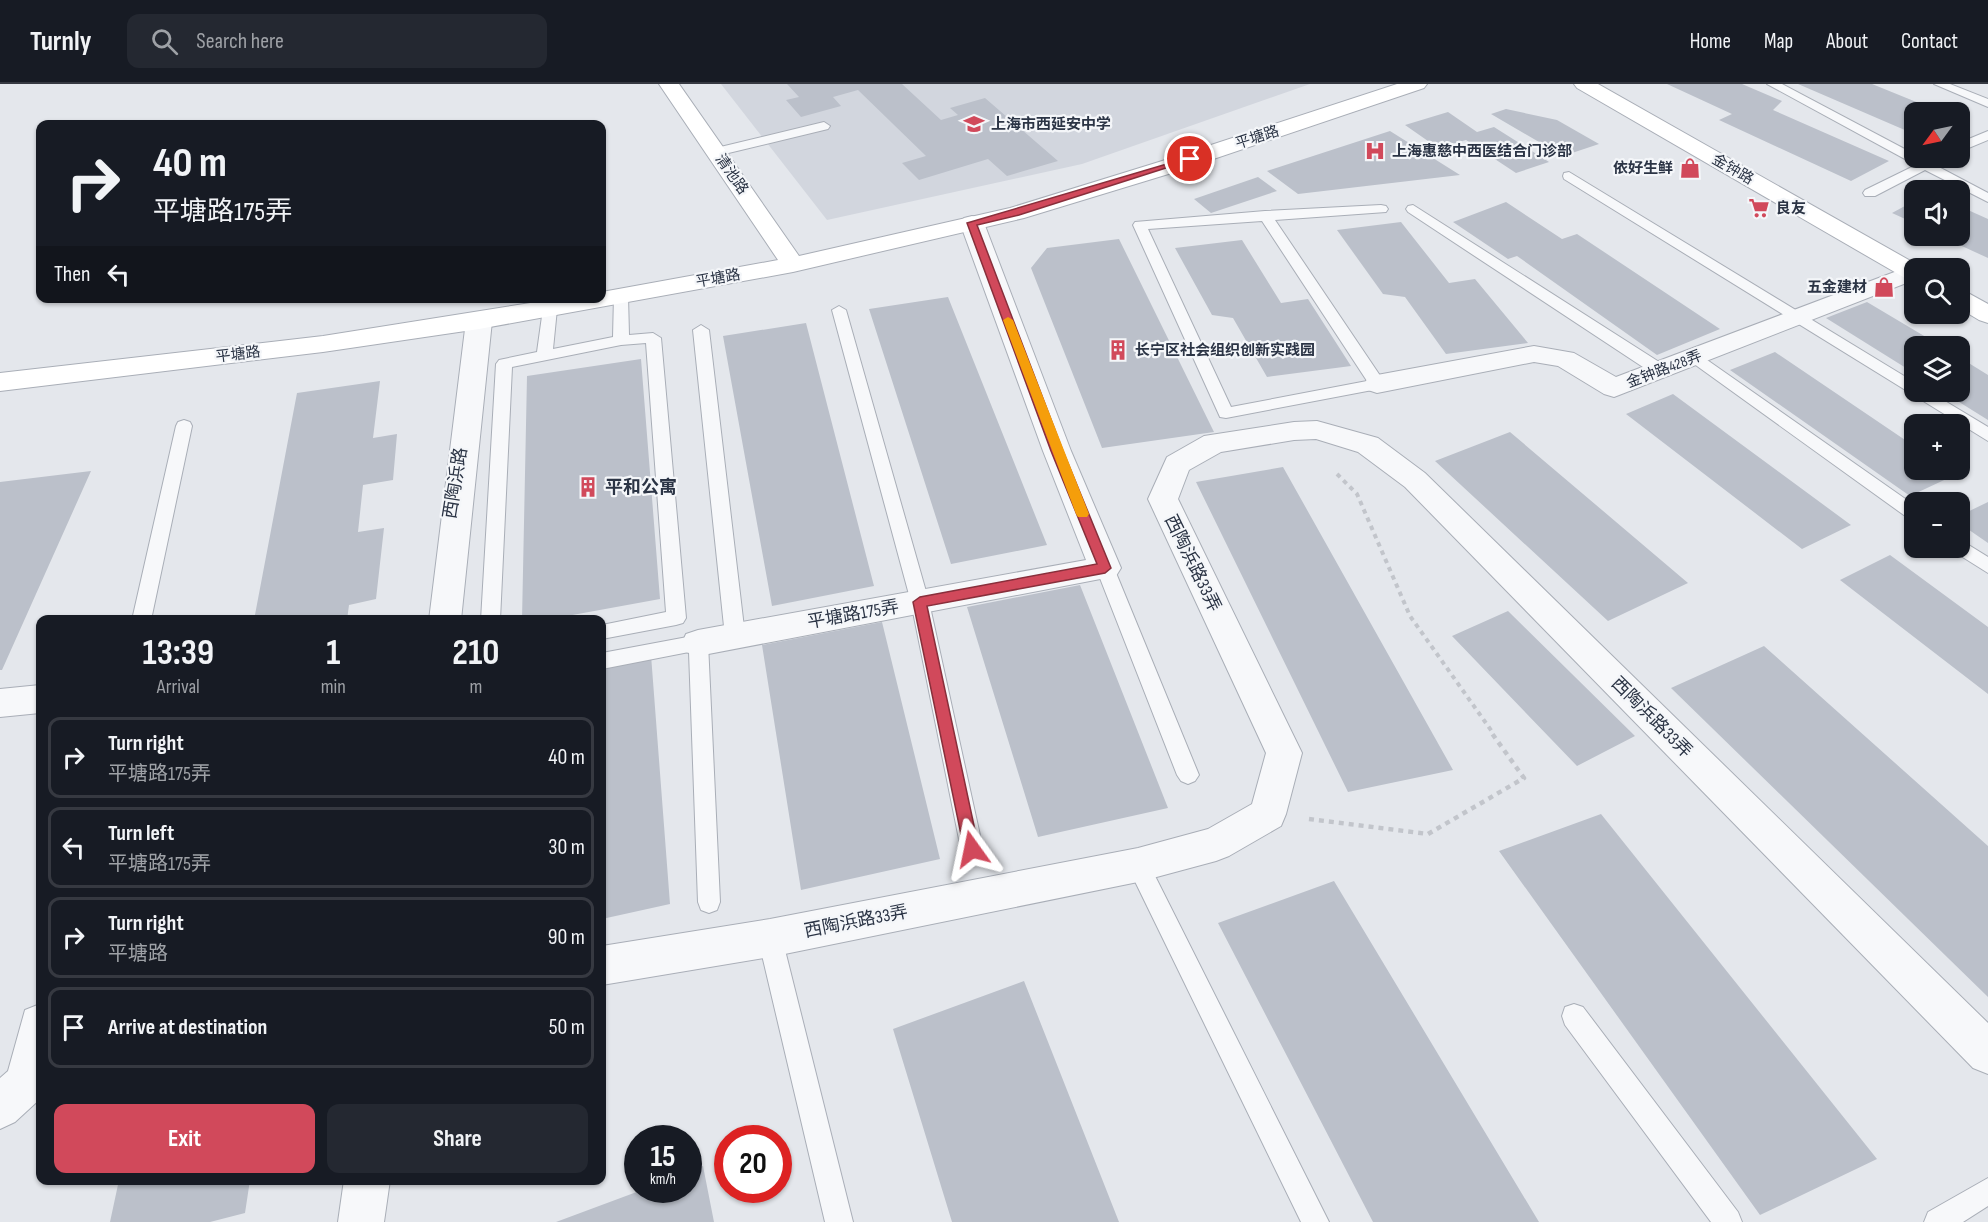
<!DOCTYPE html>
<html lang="en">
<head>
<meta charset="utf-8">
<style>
  body { margin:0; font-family:"Sofia Sans Condensed","Noto Sans SC",sans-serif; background:#242831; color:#f1f3f6; height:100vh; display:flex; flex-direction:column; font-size:22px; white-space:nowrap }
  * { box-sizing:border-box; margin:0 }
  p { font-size:20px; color:#9ea1a6 }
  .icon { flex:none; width:33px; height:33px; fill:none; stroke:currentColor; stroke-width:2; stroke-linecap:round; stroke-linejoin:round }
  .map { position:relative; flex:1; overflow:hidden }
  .details { position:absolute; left:36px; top:531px; width:570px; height:570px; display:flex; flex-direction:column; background:#171b24; border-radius:12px; box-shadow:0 2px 4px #0004 }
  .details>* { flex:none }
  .hud { position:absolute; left:36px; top:36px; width:570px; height:183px; border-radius:12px; box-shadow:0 2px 4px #0004; background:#171b24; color:#f1f3f6; overflow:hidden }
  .needle { width:39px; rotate:237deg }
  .controls { position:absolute; left:1904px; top:18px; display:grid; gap:12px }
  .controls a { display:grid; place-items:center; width:66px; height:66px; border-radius:12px; background:#171b24; box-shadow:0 2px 4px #0004; font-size:30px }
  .speed { position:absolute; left:624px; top:1041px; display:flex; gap:12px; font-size:30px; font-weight:700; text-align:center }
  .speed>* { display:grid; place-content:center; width:78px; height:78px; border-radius:50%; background:#171b24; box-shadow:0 2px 4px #0004; line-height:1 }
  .speed small { font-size:15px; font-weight:400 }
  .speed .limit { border:9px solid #d22; background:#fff; color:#111 }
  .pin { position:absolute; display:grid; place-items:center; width:51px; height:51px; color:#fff; margin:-26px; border:3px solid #fff; border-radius:50%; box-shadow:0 2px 6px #0007 }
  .me { position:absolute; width:66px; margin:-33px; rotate:348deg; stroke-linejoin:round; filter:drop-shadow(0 0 4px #0008) }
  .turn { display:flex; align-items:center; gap:21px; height:126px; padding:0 18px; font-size:27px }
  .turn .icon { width:78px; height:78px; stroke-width:2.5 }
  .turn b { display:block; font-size:42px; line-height:51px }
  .then { display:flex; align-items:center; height:57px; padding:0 18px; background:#0003; gap:12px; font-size:22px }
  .eta { display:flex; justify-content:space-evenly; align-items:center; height:102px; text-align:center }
  .eta b { font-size:36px; font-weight:700; line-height:42px }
  .button { display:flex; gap:12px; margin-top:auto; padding:12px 18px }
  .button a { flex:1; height:69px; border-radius:12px; background:#d1495b; color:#fff; font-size:24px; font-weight:700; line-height:69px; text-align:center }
  .button a+a { background:#242831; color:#f1f3f6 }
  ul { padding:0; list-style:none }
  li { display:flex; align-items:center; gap:18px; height:81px; margin:0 12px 9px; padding:0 6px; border:3px solid #363941; border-radius:12px }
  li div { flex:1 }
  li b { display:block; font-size:22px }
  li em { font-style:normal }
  header { display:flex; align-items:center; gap:36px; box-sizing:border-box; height:84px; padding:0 30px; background:#171b24; border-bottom:2px solid #363941 }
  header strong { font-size:28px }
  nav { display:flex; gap:33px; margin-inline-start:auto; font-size:21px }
  .search { width:420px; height:54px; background:#242831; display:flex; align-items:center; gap:15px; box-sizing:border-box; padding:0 21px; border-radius:12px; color:#9ea1a6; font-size:22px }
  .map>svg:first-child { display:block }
  .built { fill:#d2d6de }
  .building { fill:#bbc0ca }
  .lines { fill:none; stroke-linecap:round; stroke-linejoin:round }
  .lane-casing { stroke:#a9aeb7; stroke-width:2 }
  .street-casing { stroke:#a9aeb7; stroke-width:2 }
  .secondary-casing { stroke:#a9aeb7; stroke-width:2 }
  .path-far1 { stroke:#c2c5cb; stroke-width:4; stroke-dasharray:4.5 4.5; stroke-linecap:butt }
  .path { stroke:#c2c5cb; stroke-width:4.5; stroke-dasharray:5 5; stroke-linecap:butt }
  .lane { fill:#f7f8fa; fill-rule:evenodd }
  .street { fill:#f7f8fa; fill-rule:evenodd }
  .secondary { fill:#fff; fill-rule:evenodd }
  .route { fill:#d1495b; stroke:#882f3b; stroke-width:1.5 }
  .slow { fill:#f59e0b }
  .labels { text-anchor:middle; stroke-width:4.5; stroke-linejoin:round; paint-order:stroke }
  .far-poi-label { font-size:15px; font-weight:bold; fill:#2b3445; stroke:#f4f6f9; text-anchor:start }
  .far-street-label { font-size:15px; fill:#2b3445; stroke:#f4f6f9 }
  .street-label { font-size:18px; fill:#2b3445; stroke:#f4f6f9 }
  .poi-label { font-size:18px; font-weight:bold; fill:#2b3445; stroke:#f4f6f9; text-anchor:start }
</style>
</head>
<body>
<header>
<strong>Turnly</strong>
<div class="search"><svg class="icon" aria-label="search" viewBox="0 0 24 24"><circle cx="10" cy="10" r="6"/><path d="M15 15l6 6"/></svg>Search here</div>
<nav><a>Home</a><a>Map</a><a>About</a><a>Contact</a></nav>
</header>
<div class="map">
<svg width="1988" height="1138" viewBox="0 0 1988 1138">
  <rect width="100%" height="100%" fill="#e4e7ec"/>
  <!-- built -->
  <path class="built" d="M721,0h589l-228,80 -255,56z"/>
  <!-- building -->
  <path class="building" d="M787,0h115l39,36 17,-5 -8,-7 35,-10 73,63 -51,15 -19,-17 -69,21 -17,-17 24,-7 -68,-66 -25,7 8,9 -40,11 -15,-17 13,-3z
    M1667,0h75l40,17 -9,9 116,51 -38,20 -132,-61 13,-6z
    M1798,0h74l69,28h-27v22z
    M1506,25l51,11 42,24 -36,12 -72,-42z
    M1448,28l29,20 17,-5 55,35 -33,11 -50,-33 -28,8 -33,-23z
    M1390,47l70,44 -162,19 -31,-23z
    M1258,93l19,14 -66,22 -17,-14z
    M1914,117v22l-22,-10z
    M1506,118l56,37 15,-5 143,95 -63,26 -140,-99 -9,3 -55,-37z
    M1959,122l29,13v39l-48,-22h19z
    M1401,138l48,61 26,-4 53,64 -82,11 -41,-57 -22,-3 -46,-64z
    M1119,155l95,193 -112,16 -71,-180 16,-20z
    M1242,156l39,63 27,-4 43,67 -84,11 -34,-59 -21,-3 -37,-67z
    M948,213l99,248 -96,19 -82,-255z
    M1867,218l74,44h-27v27l-88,-55z
    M806,239l68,263 -102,20 -49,-270z
    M1775,268l139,94v24h35l8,4 -47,22 -180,-126z
    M1959,273l29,18v45l-45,-28h16z
    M641,275l19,240 -115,21h-23l5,-244z
    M380,297l-7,57 24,-4 -4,46 -30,5 -5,47 26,-4 -8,71 -27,6 -2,15h-93l43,-227z
    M1673,310l178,131 -49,24 -176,-135z
    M1510,348l178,151 -80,38 -173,-160z
    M1283,383l170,303 -105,22 -152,-310z
    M91,387l-89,199h-2v-188z
    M1988,418v41l-29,-20v-7z
    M1890,471l98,72v67l-148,-114z
    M1080,501l88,223 -130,29 -71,-230z
    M1508,527l127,125 -58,30 -125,-130z
    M882,538l58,237 -139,31 -39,-245z
    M1764,562l224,200v151l-317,-309z
    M651,571l19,249 -68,15v-255z
    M1601,730l276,345 -117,56 -261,-364z
    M1334,797l205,341h-166l-155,-299z
    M1024,897l95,241h-167l-59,-193z
    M703,1082l11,56h-158l86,-32h46v-18z
    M119,1096h131l-5,33 -35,9h-100z"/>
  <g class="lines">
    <!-- lane casing -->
    <g class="lane-casing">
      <path id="lane" d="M1767,0h15l132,70v4l12,2 19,-2 -10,7 53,28v9l-63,-32 -50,26h-10l-2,-3 2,-3 51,-25z
        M1934,0h16l38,15v8z
        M824,38l6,4 -2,3 -112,27 -6,-4 2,-3z
        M1988,47v9l-29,12v-9z
        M1569,88l345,210v10h16l58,35v14l-424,-262 -1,-3 1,-3z
        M1381,121l5,1 2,3 -2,3 -111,8 108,160 2,4 -2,4 -157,30 -6,-1 -87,-192 2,-3 130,-11zM1262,137l105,160 -136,26 -83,-178z
        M1413,121l254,162 2,4 -2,4h-12l-247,-163 -2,-3 2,-3z
        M621,208l7,4 1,39 24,-2 8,5 25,280 -3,5 -7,2 -74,14v-14l64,-13 -20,-269 -25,2 -109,22 -12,253h-19l15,-256 3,-4 38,-8 6,-43 7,-4 7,4 -4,40 60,-12 1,-41z
        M839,222l7,4 83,292 54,247 -3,7 -8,3 -8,-3 -3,-7 -50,-247 -79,-292z
        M701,241l8,5 36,306 -3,5 -7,3 -7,-3 -3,-5 -32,-306z
        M1695,269l5,2 214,150v15l-6,-2 -218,-157 -3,-3 3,-3z
        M184,336l6,2 2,4 -41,194h-19l44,-194 2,-4z
        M1959,455l29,18v16l-35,-22 -2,-3h8z
        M1105,477l6,2 3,5 85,207 -4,6 -7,3 -7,-3 -4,-6 -81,-207 3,-5z
        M698,551l7,3 3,5 12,259 -3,8 -8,3 -8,-3 -3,-8 -9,-250 -87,17v-16z
        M1138,771l8,3 183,364h-28l-174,-357 3,-7z
        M770,843l8,3 4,8 71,284h-28l-67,-284 4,-8z
        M1574,920l9,3 155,205 4,10h-31l-146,-197 -3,-9 3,-9z
        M1988,1094v28l-25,16h-39l4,-10z"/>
    </g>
    <!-- street casing -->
    <g class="street-casing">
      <path id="street" d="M972,132l8,2 4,5 87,228 50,117 -5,8 -418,80 -12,-4 -4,-9 4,-9 12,-4 388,-70 -43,-109 -83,-228 4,-5z
        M1913,181l10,3h-9v12l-300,117 -10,-3 -46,-28 -24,-4 -157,31 -9,-3 -4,-6 4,-6 9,-3 157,-29 40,7 42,24z
        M479,229l9,3 4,5 -31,299h-32l37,-299 4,-5z
        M1317,337l61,17 47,35 563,550v51l-15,-6 -568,-581 -47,-35 -42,-13 -22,1 -73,12 -32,18 -11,29 124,254 -16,61 -5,12 -52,30 -13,5 -78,21 -368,75 -168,28v-39l168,-27 368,-71 70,-19 44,-25 14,-51 -118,-254 19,-42 37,-21 90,-14z
        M40,601v28l-40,4v-28z
        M40,920v95l-25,23 -15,7v-51l8,-7 17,-61z
        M344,1096h46l-6,42h-46z"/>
    </g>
    <!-- secondary casing -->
    <g class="secondary-casing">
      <path id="secondary" d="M659,0h20l120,172 211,-48 149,-46 238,-78h30l-3,4 -249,84 -151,46 -231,54 -314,57 -156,23 -323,39v-18l323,-37 239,-38h40v-6l176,-32z
        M1574,0h24l325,184h-9v12l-9,-2 -328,-190z
        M1959,207l9,2 20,11v19l-9,-3 -20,-12z"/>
    </g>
    <!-- path-far1 -->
    <path class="path-far1" d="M1337,390l20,20 53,122 83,117"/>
    <!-- path -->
    <path class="path" d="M1309,735l119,15 96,-56 -33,-46"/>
    <!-- lane -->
    <use href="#lane" class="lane"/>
    <!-- street -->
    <use href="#street" class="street"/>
    <!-- secondary -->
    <use href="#secondary" class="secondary"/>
  </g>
  <!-- route -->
  <path class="route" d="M1187,74l7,1 -175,56 -42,10 86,226 48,117 -6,5 -178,33 52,243 -2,5 -5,3 -6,-3 -2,-5 -51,-247 7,-5 177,-33 -46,-113 -84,-228z"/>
  <!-- slow -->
  <path class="slow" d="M1008,233l5,3 76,194 -2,3h-9l-2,-3 -73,-194z"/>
  <!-- icons -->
  <defs>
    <g id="school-bare" transform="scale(1.62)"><path d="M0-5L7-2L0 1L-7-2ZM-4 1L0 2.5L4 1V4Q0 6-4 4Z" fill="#d1495b" stroke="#f4f6f9" stroke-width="2.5" paint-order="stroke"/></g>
    <g id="hospital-bare" transform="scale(1.62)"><path d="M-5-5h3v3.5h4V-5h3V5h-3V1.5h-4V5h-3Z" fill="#d1495b" stroke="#f4f6f9" stroke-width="2.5" paint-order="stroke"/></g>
    <g id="shop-bare" transform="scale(1.62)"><path d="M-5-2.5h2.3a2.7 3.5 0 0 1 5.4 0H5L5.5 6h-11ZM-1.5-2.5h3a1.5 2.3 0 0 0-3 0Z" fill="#d1495b" stroke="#f4f6f9" stroke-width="2.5" paint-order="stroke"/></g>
    <g id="supermarket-bare" transform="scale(1.62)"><path d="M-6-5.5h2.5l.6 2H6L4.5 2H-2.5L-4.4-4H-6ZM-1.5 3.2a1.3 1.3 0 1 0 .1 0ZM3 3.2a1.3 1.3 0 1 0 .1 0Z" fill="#d1495b" stroke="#f4f6f9" stroke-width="2.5" paint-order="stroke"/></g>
    <g id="building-bare" transform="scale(1.62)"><path d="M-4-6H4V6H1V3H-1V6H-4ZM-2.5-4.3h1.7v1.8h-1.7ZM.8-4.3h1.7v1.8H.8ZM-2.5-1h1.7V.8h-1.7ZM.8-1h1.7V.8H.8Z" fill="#d1495b" stroke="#f4f6f9" stroke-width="2.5" paint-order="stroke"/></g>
  </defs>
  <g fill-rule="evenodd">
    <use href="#school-bare" x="974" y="40"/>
    <use href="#hospital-bare" x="1375" y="67"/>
    <use href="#shop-bare" x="1690" y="84"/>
    <use href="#supermarket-bare" x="1759" y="124"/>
    <use href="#shop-bare" x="1884" y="203"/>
    <use href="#building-bare" x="1118" y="266"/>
    <use href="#building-bare" x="588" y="403"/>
  </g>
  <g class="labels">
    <!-- far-poi labels -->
    <g class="far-poi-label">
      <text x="991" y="45">上海市西延安中学</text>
      <text x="1392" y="72">上海惠慈中西医结合门诊部</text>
      <text x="1673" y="89" text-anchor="end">依好生鲜</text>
      <text x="1776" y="129">良友</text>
      <text x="1867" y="208" text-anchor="end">五金建材</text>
      <text x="1135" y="271">长宁区社会组织创新实践园</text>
    </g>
    <!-- far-street labels -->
    <g class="far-street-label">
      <text transform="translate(1257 53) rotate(-18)" y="5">平塘路</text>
      <text transform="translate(1733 85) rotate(30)" y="5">金钟路</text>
      <text transform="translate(732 90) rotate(55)" y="5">清池路</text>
      <text transform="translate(718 194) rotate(-10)" y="5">平塘路</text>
      <text transform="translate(238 270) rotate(-7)" y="5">平塘路</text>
      <text transform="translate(1664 285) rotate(-21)" y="5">金钟路428弄</text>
    </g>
    <!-- street labels -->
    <g class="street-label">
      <text transform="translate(455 399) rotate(-81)" y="6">西陶浜路</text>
      <text transform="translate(1193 479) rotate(64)" y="6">西陶浜路33弄</text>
      <text transform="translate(853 530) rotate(-10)" y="6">平塘路175弄</text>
      <text transform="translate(1652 633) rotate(45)" y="6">西陶浜路33弄</text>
      <text transform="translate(856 837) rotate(-11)" y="6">西陶浜路33弄</text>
    </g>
    <!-- poi labels -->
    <g class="poi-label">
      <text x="605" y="409">平和公寓</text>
    </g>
  </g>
</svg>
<div class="controls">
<a><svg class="needle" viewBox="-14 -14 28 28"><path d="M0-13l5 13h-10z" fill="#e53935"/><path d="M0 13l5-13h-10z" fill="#9ea1a6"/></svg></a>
<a><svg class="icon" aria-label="sound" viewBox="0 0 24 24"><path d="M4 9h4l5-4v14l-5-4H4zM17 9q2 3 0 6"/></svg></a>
<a><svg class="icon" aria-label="search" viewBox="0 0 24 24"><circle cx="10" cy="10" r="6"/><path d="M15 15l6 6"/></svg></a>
<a><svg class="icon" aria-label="layers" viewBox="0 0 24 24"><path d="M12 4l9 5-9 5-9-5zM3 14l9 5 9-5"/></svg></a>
<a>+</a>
<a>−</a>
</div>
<div class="speed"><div>15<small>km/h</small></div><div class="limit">20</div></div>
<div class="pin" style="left:1190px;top:75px;background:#d93025"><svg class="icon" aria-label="arrive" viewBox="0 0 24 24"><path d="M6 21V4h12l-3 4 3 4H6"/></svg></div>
<svg class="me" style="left:972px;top:765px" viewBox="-20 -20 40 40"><path d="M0-17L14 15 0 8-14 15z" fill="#d1495b" stroke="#fff" stroke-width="4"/></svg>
<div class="hud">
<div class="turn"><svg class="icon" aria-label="right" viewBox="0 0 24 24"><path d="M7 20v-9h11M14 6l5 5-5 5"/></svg><div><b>40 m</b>平塘路175弄</div></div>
<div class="then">Then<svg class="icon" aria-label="left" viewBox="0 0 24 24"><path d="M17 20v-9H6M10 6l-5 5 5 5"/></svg></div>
</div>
<section class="details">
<div class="eta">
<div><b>13:39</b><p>Arrival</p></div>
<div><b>1</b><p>min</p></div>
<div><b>210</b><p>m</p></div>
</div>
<ul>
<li><svg class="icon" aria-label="right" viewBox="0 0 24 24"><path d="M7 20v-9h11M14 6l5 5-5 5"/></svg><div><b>Turn right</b><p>平塘路175弄</p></div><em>40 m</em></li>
<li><svg class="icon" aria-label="left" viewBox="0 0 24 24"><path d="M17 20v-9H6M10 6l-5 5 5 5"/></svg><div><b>Turn left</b><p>平塘路175弄</p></div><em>30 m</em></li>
<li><svg class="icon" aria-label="right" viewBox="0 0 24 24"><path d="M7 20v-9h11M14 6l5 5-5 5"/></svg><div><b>Turn right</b><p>平塘路</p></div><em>90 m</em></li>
<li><svg class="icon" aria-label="arrive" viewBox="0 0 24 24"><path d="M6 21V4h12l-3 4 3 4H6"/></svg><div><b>Arrive at destination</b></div><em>50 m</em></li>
</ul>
<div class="button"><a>Exit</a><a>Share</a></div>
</section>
</div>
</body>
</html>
